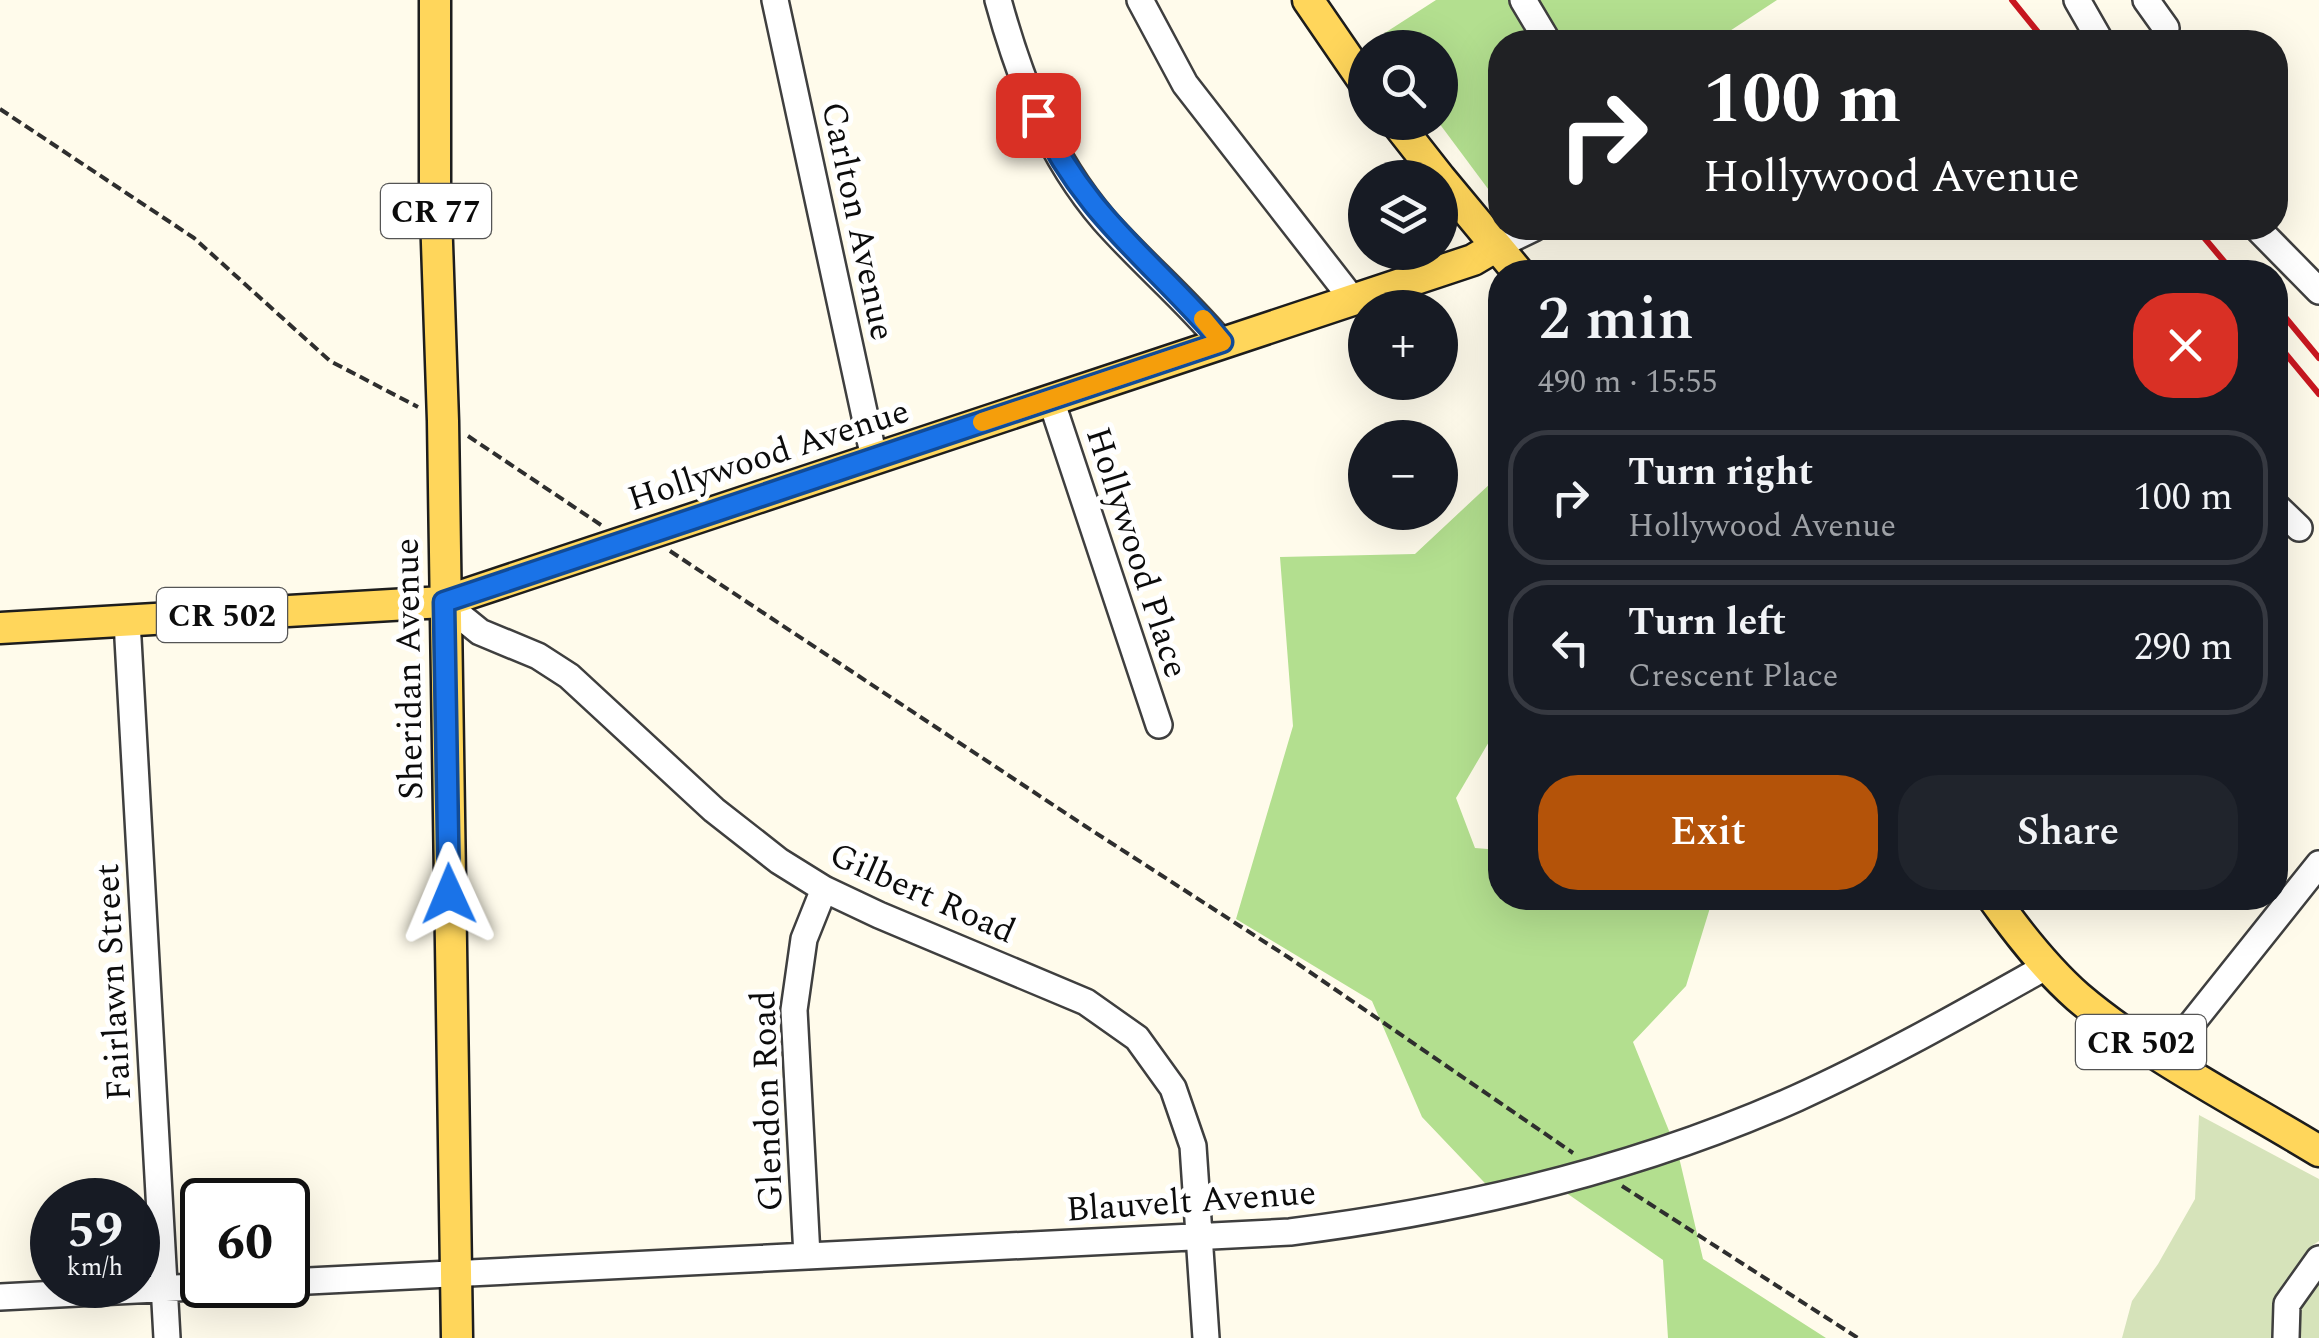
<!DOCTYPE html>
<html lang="en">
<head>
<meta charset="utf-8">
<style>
  body { margin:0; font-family:Spectral,serif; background:#20242c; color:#f1f3f6; height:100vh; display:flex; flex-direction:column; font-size:38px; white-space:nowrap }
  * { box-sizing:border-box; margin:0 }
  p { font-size:32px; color:#9ea1a6 }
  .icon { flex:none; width:55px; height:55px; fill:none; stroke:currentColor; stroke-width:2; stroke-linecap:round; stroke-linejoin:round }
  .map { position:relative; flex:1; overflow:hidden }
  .side { position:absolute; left:1488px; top:260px; width:800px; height:650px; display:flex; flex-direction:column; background:#171b24; border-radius:40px; box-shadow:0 10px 40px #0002 }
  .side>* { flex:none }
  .hud { position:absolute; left:1488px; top:30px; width:800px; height:210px; border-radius:40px; box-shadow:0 10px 40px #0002; background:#202124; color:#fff; overflow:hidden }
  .controls { position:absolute; left:1348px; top:30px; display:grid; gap:20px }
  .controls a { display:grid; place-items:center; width:110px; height:110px; border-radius:50%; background:#171b24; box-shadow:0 10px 40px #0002; font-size:50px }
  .speed { position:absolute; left:30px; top:1178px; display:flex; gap:20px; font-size:50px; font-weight:700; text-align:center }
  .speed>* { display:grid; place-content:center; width:130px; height:130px; border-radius:50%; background:#171b24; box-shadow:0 10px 40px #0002; line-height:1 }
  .speed small { font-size:25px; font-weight:400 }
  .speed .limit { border:5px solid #111; border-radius:15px; background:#fff; color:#111 }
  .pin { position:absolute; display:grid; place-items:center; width:85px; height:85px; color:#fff; margin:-42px; border-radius:20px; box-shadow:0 5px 15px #0006 }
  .me { position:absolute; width:110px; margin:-55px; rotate:359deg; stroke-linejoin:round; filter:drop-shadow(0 0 8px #0008) }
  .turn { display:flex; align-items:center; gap:35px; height:210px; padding:0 50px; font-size:45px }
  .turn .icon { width:130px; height:130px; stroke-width:2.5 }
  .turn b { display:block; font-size:70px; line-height:85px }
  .round { display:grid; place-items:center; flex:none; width:105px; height:105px; border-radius:40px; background:#20242c }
  .head { display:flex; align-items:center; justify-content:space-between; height:170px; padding:0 50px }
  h1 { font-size:60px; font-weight:600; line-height:75px }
  .cta { display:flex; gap:20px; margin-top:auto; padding:20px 50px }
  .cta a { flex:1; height:115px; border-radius:40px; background:#b45309; color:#fff; font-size:40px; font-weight:600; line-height:115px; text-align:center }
  .cta a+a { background:#20242c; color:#f1f3f6 }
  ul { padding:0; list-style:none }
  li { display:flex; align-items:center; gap:30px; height:135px; margin:0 20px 15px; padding:0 30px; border:5px solid #363941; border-radius:40px }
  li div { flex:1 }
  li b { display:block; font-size:38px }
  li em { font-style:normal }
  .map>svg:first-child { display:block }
  .forest { fill:#b3df8f }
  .cemetery { fill:#d6e3ba }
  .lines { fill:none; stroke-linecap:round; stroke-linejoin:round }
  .minor-casing { stroke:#3f3f3f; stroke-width:30 }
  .major-casing { stroke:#1d1d1d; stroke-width:35 }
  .path { stroke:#2e2e2e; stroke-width:4; stroke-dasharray:10 5; stroke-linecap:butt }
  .minor { stroke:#fff; stroke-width:25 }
  .major { stroke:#ffd65b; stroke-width:30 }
  .rail { stroke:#c91720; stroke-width:6 }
  .route-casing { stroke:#114b97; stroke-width:25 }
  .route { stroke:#1a73e8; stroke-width:18 }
  .slow { stroke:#f59e0b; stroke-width:18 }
  .labels { text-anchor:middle; stroke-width:10; stroke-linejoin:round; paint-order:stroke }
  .shield { fill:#fff; stroke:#555; stroke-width:2.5 }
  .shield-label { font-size:32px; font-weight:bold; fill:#0c0c0c }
  .street-label { font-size:35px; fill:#0c0c0c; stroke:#fff }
</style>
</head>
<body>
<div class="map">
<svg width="2319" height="1338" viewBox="0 0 2319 1338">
  <rect width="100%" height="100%" fill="#fffbeb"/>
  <!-- forest -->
  <path class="forest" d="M1436,0h341l-64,42h-213v163l-61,-82 1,-75 -56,-1 -7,-9z
    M1492,482l8,9v232l-44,75 19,50 25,2v48h213l-27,88 -53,56 45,111 25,106 123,79h-158l-5,-78 -98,-68 -64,8 -79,-83 -50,-116 -136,-82 57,-193 -13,-169 135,-3z"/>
  <!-- cemetery -->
  <path class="cemetery" d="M2199,1115l120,64v62l-6,4 6,5v88h-197l10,-37 26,-37 37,-65z"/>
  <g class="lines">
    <!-- minor casing -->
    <g class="minor-casing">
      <path id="minor" d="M775,0l99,458
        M998,0c22,80 51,156 106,220 37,42 81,79 117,122
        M1140,0l45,84 168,216
        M1523,0l25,42
        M2077,0l24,42
        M2146,0l20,28
        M2257,228l62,63
        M1495,247l39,-19
        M1051,400l108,325
        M2275,505l24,23
        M443,602l37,30 58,24 31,20 145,134 65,51 45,28 55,26 207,87 51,36 36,50 20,58 13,192
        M127,621l40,717
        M2165,1057l154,-193
        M807,1256l-13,-246 10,-71 20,-50
        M288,1282l1002,-50c175,-22 346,-62 507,-134 86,-39 168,-86 250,-132
        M0,1297l234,-12
        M2286,1338l1,-34 32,-45"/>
    </g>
    <!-- major casing -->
    <g class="major-casing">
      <path id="major" d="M435,0v184l8,237 14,917
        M1308,0l57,83
        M1396,122l44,56
        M1440,178l78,94
        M0,628l443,-26 1030,-342 22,-13
        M1993,898c25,35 52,70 85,99 68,58 164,107 241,154"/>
    </g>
    <!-- path -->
    <path class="path" d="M0,109l194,129 136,123 88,46
      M468,436l133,89
      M670,551l415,275 203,131 285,196
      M1622,1186l236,152"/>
    <!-- minor -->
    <use href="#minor" class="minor"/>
    <!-- major -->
    <use href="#major" class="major"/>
    <!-- rail -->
    <path class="rail" d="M2012,0l34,42
      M2196,228l37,44
      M2275,305l44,53
      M2275,341l44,53"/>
  </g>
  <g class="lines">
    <!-- route casing -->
    <g class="route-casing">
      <path id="route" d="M449,894l-5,-292 778,-260c-69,-81 -138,-126 -184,-227"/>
    </g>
    <!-- route -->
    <use href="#route" class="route"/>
    <!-- slow -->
    <path class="slow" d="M982,422l240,-80 -19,-23"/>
  </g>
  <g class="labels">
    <!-- shield labels -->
    <g class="shield">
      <rect x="381" y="184" width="110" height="54" rx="8"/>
      <rect x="157" y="588" width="130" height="54" rx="8"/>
      <rect x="2076" y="1015" width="130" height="54" rx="8"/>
    </g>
    <g class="shield-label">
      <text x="436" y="222">CR 77</text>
      <text x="222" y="626">CR 502</text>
      <text x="2141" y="1053">CR 502</text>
    </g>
    <!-- street labels -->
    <g class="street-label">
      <text transform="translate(859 221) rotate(78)" y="12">Carlton Avenue</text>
      <text transform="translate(768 454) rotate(-18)" y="12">Hollywood Avenue</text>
      <text transform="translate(1138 552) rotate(72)" y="12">Hollywood Place</text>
      <text transform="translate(408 669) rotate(-91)" y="12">Sheridan Avenue</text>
      <text transform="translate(923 892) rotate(24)" y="12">Gilbert Road</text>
      <text transform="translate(112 982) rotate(-93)" y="12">Fairlawn Street</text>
      <text transform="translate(766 1101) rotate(-92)" y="12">Glendon Road</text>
      <text transform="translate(1191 1200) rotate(-4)" y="12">Blauvelt Avenue</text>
    </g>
  </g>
</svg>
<div class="controls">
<a><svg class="icon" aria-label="search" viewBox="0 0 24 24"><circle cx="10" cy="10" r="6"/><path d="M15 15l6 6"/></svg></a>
<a><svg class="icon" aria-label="layers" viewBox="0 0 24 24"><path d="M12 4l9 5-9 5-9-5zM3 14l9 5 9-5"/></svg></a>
<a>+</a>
<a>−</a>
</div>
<div class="speed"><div>59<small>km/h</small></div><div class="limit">60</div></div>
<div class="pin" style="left:1038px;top:115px;background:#d93025"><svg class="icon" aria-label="arrive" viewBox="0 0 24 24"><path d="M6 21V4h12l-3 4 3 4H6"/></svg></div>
<svg class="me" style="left:449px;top:894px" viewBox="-20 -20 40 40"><path d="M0-17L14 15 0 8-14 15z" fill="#1a73e8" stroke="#fff" stroke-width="4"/></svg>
<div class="hud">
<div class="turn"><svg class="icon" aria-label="right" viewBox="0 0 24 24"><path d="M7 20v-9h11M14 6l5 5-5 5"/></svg><div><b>100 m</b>Hollywood Avenue</div></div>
</div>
<section class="side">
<div class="head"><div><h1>2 min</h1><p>490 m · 15:55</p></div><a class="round" style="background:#d93025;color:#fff"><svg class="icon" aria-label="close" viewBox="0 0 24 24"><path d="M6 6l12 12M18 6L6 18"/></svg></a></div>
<ul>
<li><svg class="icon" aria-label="right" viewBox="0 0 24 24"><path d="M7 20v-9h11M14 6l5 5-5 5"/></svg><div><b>Turn right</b><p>Hollywood Avenue</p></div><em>100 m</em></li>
<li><svg class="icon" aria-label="left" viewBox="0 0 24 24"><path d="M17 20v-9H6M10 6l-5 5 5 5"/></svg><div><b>Turn left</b><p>Crescent Place</p></div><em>290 m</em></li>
</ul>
<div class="cta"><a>Exit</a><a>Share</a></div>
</section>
</div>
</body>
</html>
